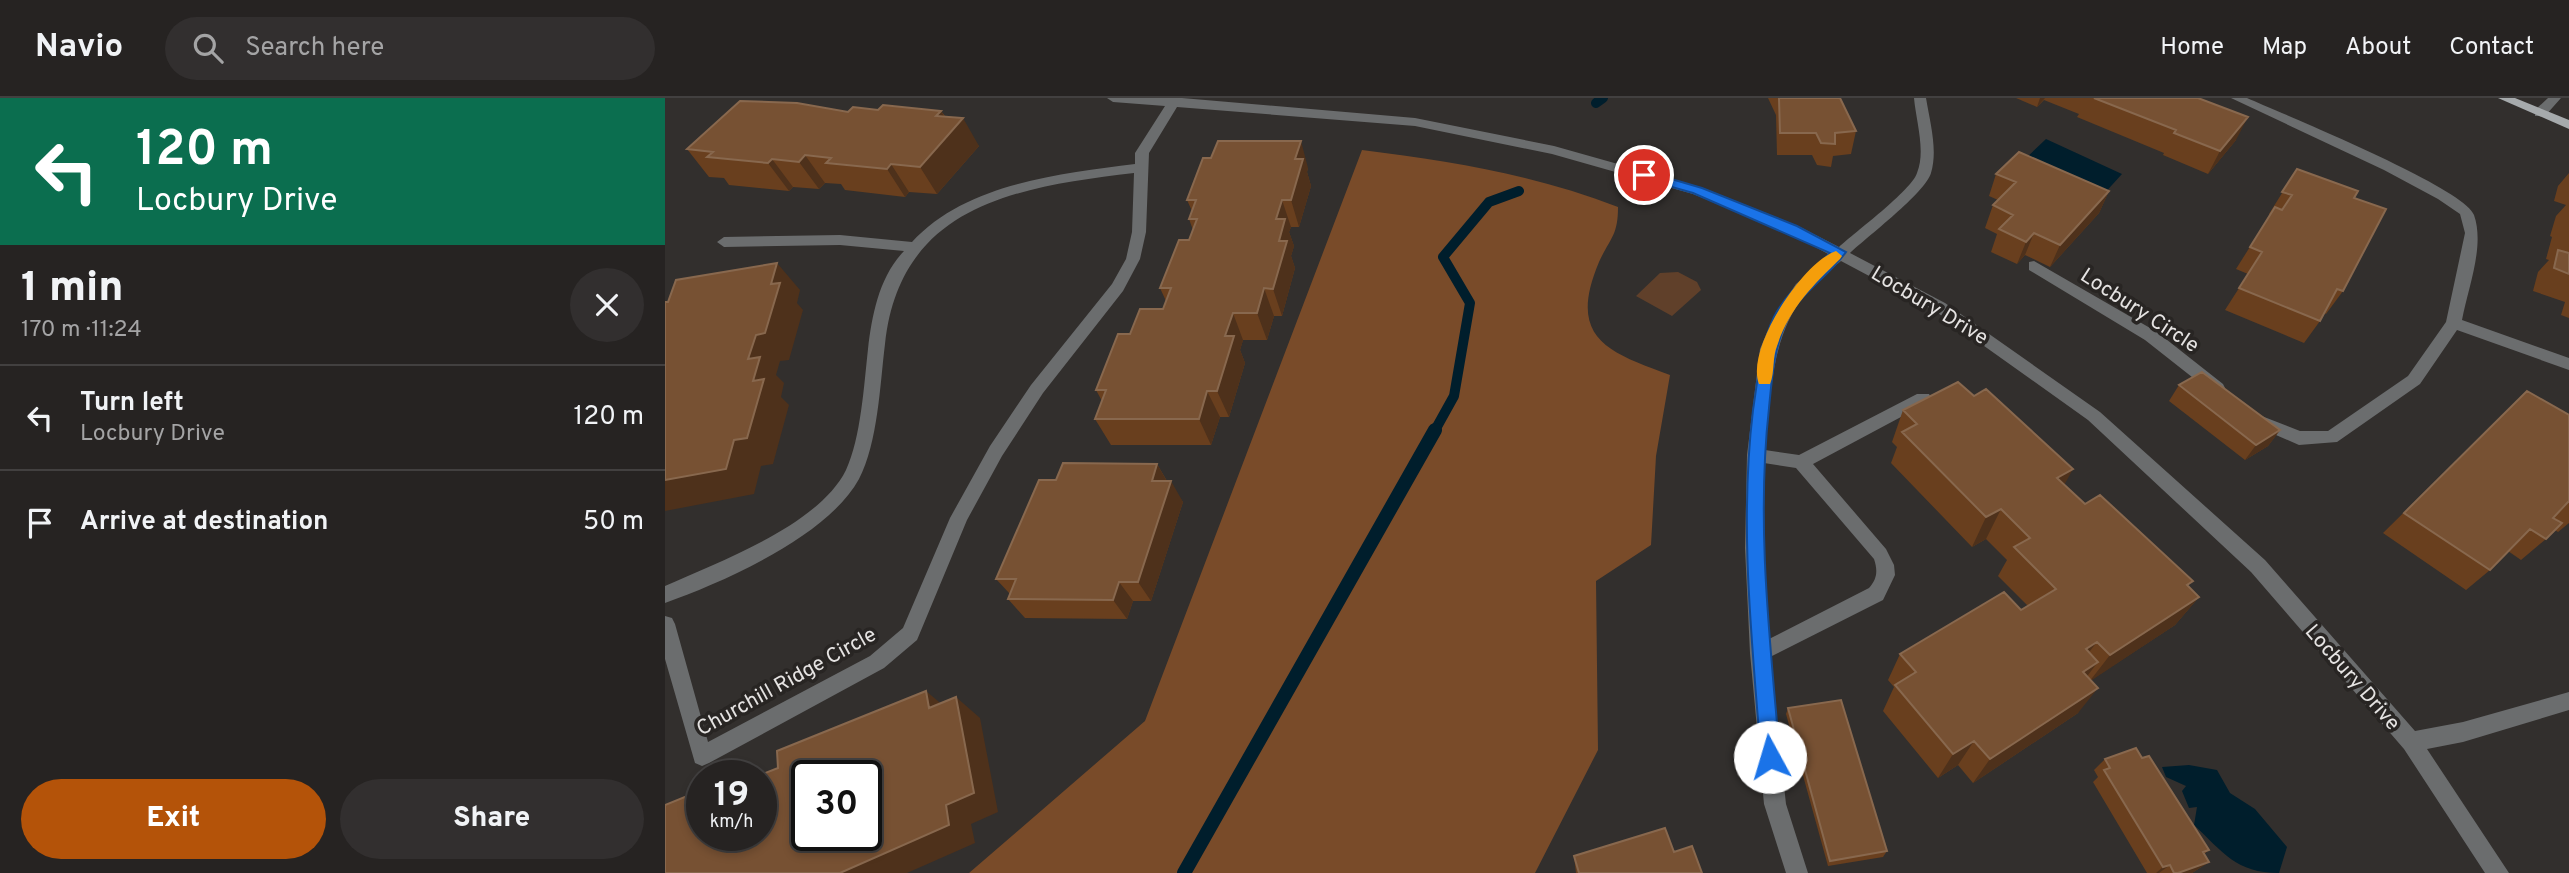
<!DOCTYPE html>
<html lang="en">
<head>
<meta charset="utf-8">
<style>
  body { margin:0; font-family:Overpass,sans-serif; background:#322f2f; color:#f1f3f6; height:100vh; display:flex; flex-direction:column; font-size:26px; white-space:nowrap }
  * { box-sizing:border-box; margin:0 }
  p { font-size:23px; color:#a4a4a5 }
  .icon { flex:none; width:38px; height:38px; fill:none; stroke:currentColor; stroke-width:2; stroke-linecap:round; stroke-linejoin:round }
  .map { position:relative; flex:1; overflow:hidden }
  .sheet { display:flex; flex-direction:column; background:#262322; width:665px }
  .sheet>* { flex:none }
  .top-card { background:#0b6e4f; color:#fff; overflow:hidden }
  .speed { position:absolute; left:21px; top:662px; display:flex; gap:14px; font-size:35px; font-weight:700; text-align:center }
  .speed>* { display:grid; place-content:center; width:91px; height:91px; border-radius:50%; background:#262322; box-shadow:0 4px 10px #0003,0 0 0 2px #424040; line-height:1 }
  .speed small { font-size:18px; font-weight:400 }
  .speed .limit { border:4px solid #111; border-radius:10px; background:#fff; color:#111 }
  .pin { position:absolute; display:grid; place-items:center; width:60px; height:60px; color:#fff; margin:-30px; border:4px solid #fff; border-radius:50%; box-shadow:0 2px 7px #0007 }
  .me { position:absolute; width:77px; margin:-38px; rotate:354deg; stroke-linejoin:round; filter:drop-shadow(0 0 5px #0008) }
  .turn { display:flex; align-items:center; gap:24px; height:147px; padding:0 21px; font-size:32px }
  .turn .icon { width:91px; height:91px; stroke-width:2.5 }
  .turn b { display:block; font-size:49px; line-height:60px }
  .round { display:grid; place-items:center; flex:none; width:74px; height:74px; border-radius:37px; background:#322f2f }
  .overview { display:flex; align-items:center; justify-content:space-between; height:119px; padding:0 21px }
  h1 { font-size:42px; font-weight:800; line-height:52px }
  .action { display:flex; gap:14px; margin-top:auto; padding:14px 21px }
  .action a { flex:1; height:80px; border-radius:42px; background:#b45309; color:#fff; font-size:28px; font-weight:800; line-height:80px; text-align:center }
  .action a+a { background:#322f2f; color:#f1f3f6 }
  ul { padding:0; list-style:none }
  li { display:flex; align-items:center; gap:21px; height:105px; padding:0 21px; border-top:2px solid #424040 }
  li div { flex:1 }
  li b { display:block; font-size:26px }
  li em { font-style:normal }
  header { display:flex; align-items:center; gap:42px; box-sizing:border-box; height:98px; padding:0 35px; background:#262322; border-bottom:2px solid #424040 }
  header strong { font-size:33px }
  nav { display:flex; gap:38px; margin-inline-start:auto; font-size:24px }
  .search { width:490px; height:63px; background:#322f2f; display:flex; align-items:center; gap:18px; box-sizing:border-box; padding:0 24px; border-radius:38px; color:#a4a4a5; font-size:26px }
  main { display:flex; flex:1; min-height:0 }
  .map>svg:first-child { display:block }
  .green { fill:#60402a }
  .forest { fill:#794b29 }
  .water { fill:#001e2c }
  .lines { fill:none; stroke-linecap:round; stroke-linejoin:round }
  .stream-far1 { stroke:#001e2c; stroke-width:10 }
  .stream { stroke:#001e2c; stroke-width:14 }
  .minor { fill:#6b6d6e; fill-rule:evenodd }
  .major { fill:#a6aaac; fill-rule:evenodd }
  .wall { fill:#693f1e }
  .shaded-wall { fill:#4e311b }
  .building { fill:#775133; stroke:#88684e; stroke-width:2; fill-rule:evenodd }
  .route { fill:#1a73e8; stroke:#114b97; stroke-width:2 }
  .slow { fill:#f59e0b }
  .labels { text-anchor:middle; stroke-width:7; stroke-linejoin:round; paint-order:stroke }
  .street-label { font-size:21px; fill:#e5e3e2; stroke:#282523 }
</style>
</head>
<body>
<header>
<strong>Navio</strong>
<div class="search"><svg class="icon" aria-label="search" viewBox="0 0 24 24"><circle cx="10" cy="10" r="6"/><path d="M15 15l6 6"/></svg>Search here</div>
<nav><a>Home</a><a>Map</a><a>About</a><a>Contact</a></nav>
</header>
<main>
<section class="sheet">
<div class="top-card">
<div class="turn"><svg class="icon" aria-label="left" viewBox="0 0 24 24"><path d="M17 20v-9H6M10 6l-5 5 5 5"/></svg><div><b>120 m</b>Locbury Drive</div></div>
</div>
<div class="overview"><div><h1>1 min</h1><p>170 m · 11:24</p></div><a class="round"><svg class="icon" aria-label="close" viewBox="0 0 24 24"><path d="M6 6l12 12M18 6L6 18"/></svg></a></div>
<ul>
<li><svg class="icon" aria-label="left" viewBox="0 0 24 24"><path d="M17 20v-9H6M10 6l-5 5 5 5"/></svg><div><b>Turn left</b><p>Locbury Drive</p></div><em>120 m</em></li>
<li><svg class="icon" aria-label="arrive" viewBox="0 0 24 24"><path d="M6 21V4h12l-3 4 3 4H6"/></svg><div><b>Arrive at destination</b></div><em>50 m</em></li>
</ul>
<div class="action"><a>Exit</a><a>Share</a></div>
</section>
<div class="map">
<svg width="1904" height="775" viewBox="0 0 1904 775">
  <rect width="100%" height="100%" fill="#322f2d"/>
  <!-- green -->
  <path class="green" d="M1013,174l19,10 4,8 -29,26 -36,-20 24,-23z"/>
  <!-- forest -->
  <path class="forest" d="M697,52c88,11 174,25 256,57 0,29 -8,31 -19,55 -32,76 8,90 71,113l-14,81 -5,89 -55,36 2,169 -63,123h-566l176,-152z"/>
  <!-- water -->
  <path class="water" d="M1381,41l76,35 -20,22 -77,-37z
    M1524,667l28,5 13,23 25,16 32,38 -8,26c-43,0 -56,-21 -85,-48l3,-18 -8,1 -7,-17 4,-5 -20,-9 -4,-10z"/>
  <g class="lines">
    <!-- stream-far1 -->
    <path class="stream-far1" d="M931,5l7,-5
      M769,334l20,-36 16,-93 -27,-46 46,-55 30,-11"/>
    <!-- stream -->
    <path class="stream" d="M519,775l251,-443"/>
    <!-- minor -->
    <path class="minor" d="M442,0h75l233,20 139,28 149,42 95,38 41,21c16,-15 72,-56 78,-74 9,-22 -1,-52 -3,-75h12c4,24 12,52 5,75 -6,20 -64,64 -81,80l95,50 155,109 165,148 150,171 48,-9 106,-30v18l-106,32 -36,7 82,124h-24l-81,-124 -153,-177 -163,-152 -153,-109 -94,-50c-12,10 -27,20 -36,33 -35,45 -34,101 -40,156l34,5 118,-61h12l2,4 -2,4 -116,62 73,85 8,16 1,10 -12,25 -113,57 16,147 22,69h-22l-22,-69 -14,-151 -5,-105 2,-93 13,-106 14,-33 22,-32 34,-29 -42,-23 -95,-38 -141,-40 -137,-28 -238,-19 -28,46 -3,79 -6,27 -17,32 -80,102 -41,63 -35,64 -50,120 -33,28 -175,95 -7,3 -7,-3 -30,-104v-43l7,2 3,6 33,118 162,-86 33,-28 47,-110 40,-72 41,-61 81,-101 14,-25 6,-27 2,-59c-116,14 -234,31 -249,171 -5,40 -7,99 -26,135 -31,57 -135,103 -194,124v-17c54,-24 154,-61 181,-116 15,-32 18,-85 22,-121 4,-34 11,-72 36,-98l-64,-6 -116,2 -7,-5 7,-5 116,-2 72,7c54,-59 147,-68 223,-78v-11l30,-47 -52,-4zM1099,365l32,5 78,91c4,12 3,20 -5,29l-100,51 -6,-91z
      M1566,0h16c36,16 218,90 227,117 11,31 -6,73 -12,105l107,38v12l-112,-40 -37,54 -83,58 -38,3 -46,-20 -2,-4 8,-6 41,16h28l80,-55 38,-54 19,-89 -5,-19 -22,-15 -54,-29z
      M1883,0h13l-16,18h-10v-6z
      M1369,163l123,71 66,52 2,4 -2,4h-12l-66,-52 -116,-70v-8z"/>
    <!-- major -->
    <path class="major" d="M1833,0h17l54,22v9z"/>
  </g>
  <!-- wall -->
  <path class="wall" d="M1103,0h72l16,33 -5,23 -18,2 -2,11 -14,-2 -5,-10h-35l-1,-40z
    M1351,0h182l38,42 -28,34 -45,-19 1,-2 -87,-36 2,-3 -35,-14 -7,7z
    M213,12l63,1 4,5 34,30 -42,48 -28,-2 -4,5 -60,-7 -4,-6 -16,-1 -6,6 -26,-2 -4,4 -60,-6 -5,-7 -15,-1 -22,-28 161,-37z
    M643,70l-1,4 4,14 -12,41h-8l-2,5 5,14 -3,10 4,12 -13,48h-8l-7,24h-24l-3,10 5,13 -16,54h-9l-9,28h-100l-16,-26 7,-18 -6,-11 34,-56 33,-25 3,-8 -6,-13 29,-48 4,-10 -4,-11 3,-8 -5,-11z
    M1632,71l57,29 -11,93 -17,23 -2,-1 -4,8 -16,22 -79,-33 23,-36 -12,-5 34,-54 -1,-1z
    M1904,75v145l-8,-3 4,-13 -32,-11 5,-19 11,-12 -3,-1 6,-22 -2,-1 6,-20 10,-11 -12,-4 4,-15z
    M1331,76l113,17 -10,22 -49,54 -25,-12 -8,9 -26,-12 6,-18 -12,-6 8,-23 5,-5 -9,-4z
    M1514,287l101,45 -12,16 -23,14 -76,-59z
    M1862,293l42,24v108l-11,9 -3,-2 -9,9 -25,21 -13,-9 -18,19 -24,20 -83,-57z
    M1238,312l161,75 21,19 103,83 11,10 -24,28 -84,55 -13,33 -105,70 -15,-18 -20,13 -55,-67 11,-24 -6,-7 12,-26 121,-44 7,-4 -30,-30 9,-16 -21,-21 -14,8 -81,-84 6,-16 -5,-5z
    M492,366l10,17 16,21 -32,99h-18l-6,18 -102,-1 -17,-19 2,-5 -14,-15 60,-99z
    M1123,610l99,143 -4,6 -55,9 -42,-152z
    M1440,661l104,91 -5,4 5,8 -17,11h-45l-54,-91 5,-5 -4,-7z
    M1009,754l28,21h-126l-2,-17z"/>
  <!-- shaded-wall -->
  <path class="shaded-wall" d="M1375,0h5l-8,9z
    M276,13l11,19 11,-12 16,28 -42,48 -17,-27 16,-51z
    M1583,19l-12,23 -28,34 12,-23z
    M636,43l7,27 -1,4 4,14 -12,41 -8,-27 4,-41z
    M140,57l20,28 -6,6 -20,-27z
    M107,61l21,28 -4,4 -21,-28z
    M226,66l18,28 -4,5 -18,-28z
    M1444,93l-10,22 -49,54 10,-22z
    M617,102l9,27 -2,5 5,14 -3,10 4,12 -13,48 -9,-27 6,-48 -3,-22z
    M1369,135l-9,22 -8,9 9,-22z
    M112,165l23,27 -3,13 6,7 -14,50 -9,1 -4,14 8,8 -3,14 8,8 -16,59 -12,2 -7,28 -89,17v-31l69,-40 19,-59 -5,-22z
    M599,190l10,28 -7,24 -10,-27z
    M568,215l10,27 -3,10 5,13 -16,54 -12,-26 8,-55z
    M542,293l13,26 -9,28 -12,-26z
    M1615,332l-12,16 -23,14 11,-15z
    M492,366l12,21 -17,-4z
    M1408,371l-17,31 1,-22z
    M506,383l12,21 -32,99 -13,-19z
    M1336,411l-15,30 -14,8 14,-30z
    M454,484l14,19 -6,18 -14,-19z
    M1534,499l-24,28 -86,57 21,-27z
    M1432,544l-21,27 10,-20z
    M1433,564l-20,26 5,-16z
    M1433,590l-20,25 -105,70 17,-24z
    M261,593l25,21 -22,-4z
    M291,599l24,21 18,94 -27,12 4,19 -68,30h-67l106,-68z
    M1309,643l-16,24 -20,13 15,-24z
    M1544,764l-17,11h-14z
    M1505,767l-11,8h-3l7,-6z"/>
  <!-- building -->
  <path class="building" d="M1114,0h61l16,33 -21,2v11l-14,-1 -5,-10h-36z
    M1429,0h104l50,19 -28,34 -46,-18 2,-3z
    M75,3l57,2 51,9 5,-5 25,3 5,-5 58,6 -5,5 27,2 -43,49 -29,-3 -4,5 -61,-6 5,-5 -26,-3 -6,7 -27,-3 -4,4 -61,-6 6,-5 -26,-3z
    M553,43h83l-6,18h8l-12,41h-9l-6,19h9l-6,22h8l-14,48 -9,-1 -7,25h-24l-8,23h9l-17,55h-10l-8,28h-104l11,-29h-10l22,-56h12l10,-25h23l8,-21h-11l19,-48h10l8,-21h-8l7,-19h-9l16,-42h8z
    M1354,54l90,39 -49,54 -26,-12 -8,9 -27,-13 14,-14 -20,-10 23,-23 -20,-8z
    M1632,71l61,22 -4,7 32,11 -43,82 -6,-2 -17,32 -81,-33 23,-36 -12,-5 25,-40 7,3 10,-15 -10,-3z
    M1893,152l11,3v21l-15,-6z
    M112,165l-6,21 9,-1 -15,50 -9,2 -8,24 12,-2 -7,24 11,-2 -17,59 -13,2 -8,29 -61,11v-178h3l8,-22z
    M1537,274l78,58 -24,15 -77,-60z
    M1293,284l16,14 12,-7 87,80 -16,9 28,26 15,-9 93,86 -6,4 12,12 -89,58 -13,-13 -11,7 12,13 -15,10 15,16 -108,71 -16,-18 -21,13 -58,-69 21,-13 -16,-18 104,-62 17,18 35,-21 -42,-42 16,-9 -29,-29 -15,8 -84,-85 15,-8 -14,-14z
    M1862,293l42,24v87h-1l-15,16 9,5 -16,16 -16,-10 -40,41 -86,-57z
    M398,365l94,1 -5,17h19l-33,101h-19l-6,18 -105,-1 8,-20h-20l43,-99h17z
    M261,593l3,17 27,-11 18,96 -28,12 3,20 -109,48h-175v-68l37,-15v45h59v-60h-1l18,-7 -1,-17zM142,677h59v60h-59z
    M1176,602l46,151 -57,10 -42,-153z
    M1471,650l6,10 7,-2 60,94 -6,2 6,10 -31,11h-4l-4,-8 -7,2 -59,-97 6,-2 -5,-9z
    M1000,730l9,24 18,-6 10,27h-123l-5,-17z"/>
  <!-- route -->
  <path class="route" d="M979,73l58,17 95,38 49,26c-18,25 -45,40 -59,68 -13,28 -15,57 -18,88 -13,116 1,232 11,349l-3,6 -7,3 -7,-3 -2,-6c-9,-116 -22,-231 -8,-347 5,-32 7,-63 21,-93 13,-25 36,-44 56,-64l-137,-60 -53,-15 -2,-3z"/>
  <!-- slow -->
  <path class="slow" d="M1171,153l6,5 -2,3c-27,26 -51,50 -63,87 -5,12 -2,26 -7,38h-11c-14,-35 44,-122 77,-133z"/>
  <g class="labels">
    <!-- street labels -->
    <g class="street-label">
      <text transform="translate(1265 207) rotate(31)" y="7">Locbury Drive</text>
      <text transform="translate(1475 212) rotate(33)" y="7">Locbury Circle</text>
      <text transform="translate(1688 579) rotate(49)" y="7">Locbury Drive</text>
      <text transform="translate(121 583) rotate(-29)" y="7">Churchill Ridge Circle</text>
    </g>
  </g>
</svg>
<div class="speed"><div>19<small>km/h</small></div><div class="limit">30</div></div>
<div class="pin" style="left:979px;top:77px;background:#d93025"><svg class="icon" aria-label="arrive" viewBox="0 0 24 24"><path d="M6 21V4h12l-3 4 3 4H6"/></svg></div>
<svg class="me" style="left:1105px;top:659px" viewBox="-20 -20 40 40"><circle r="19" fill="#fff"/><path d="M0-13L10 11 0 6-10 11z" fill="#1a73e8"/></svg>
</div>
</main>
</body>
</html>
